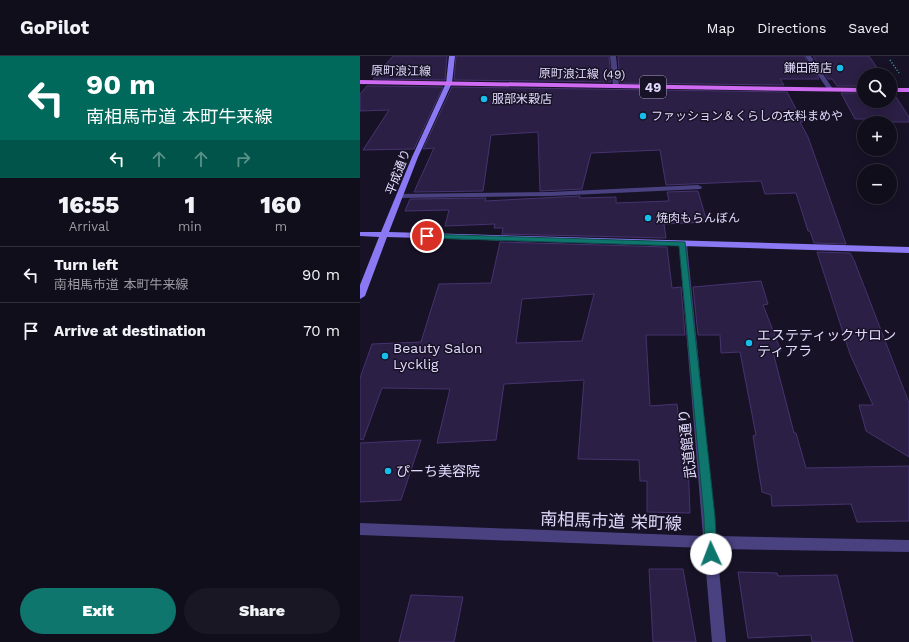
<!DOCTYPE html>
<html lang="en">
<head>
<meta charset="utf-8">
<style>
  body { margin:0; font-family:"Work Sans","Noto Sans JP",sans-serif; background:#1a1725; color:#f1f3f6; height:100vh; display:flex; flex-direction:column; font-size:15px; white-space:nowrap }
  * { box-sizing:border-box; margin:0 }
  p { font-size:13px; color:#9c9ca3 }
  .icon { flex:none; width:22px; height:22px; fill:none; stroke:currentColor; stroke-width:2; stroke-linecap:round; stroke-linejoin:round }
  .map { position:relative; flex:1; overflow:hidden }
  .drawer { display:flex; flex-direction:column; background:#110e1c; width:360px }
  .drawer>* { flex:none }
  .banner { background:#00695c; color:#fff; overflow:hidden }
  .buttons { position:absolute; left:497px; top:12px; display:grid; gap:8px }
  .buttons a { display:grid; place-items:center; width:40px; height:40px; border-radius:50%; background:#110e1c; box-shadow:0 2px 10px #0003,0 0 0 1px #302e3b; font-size:20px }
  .pin { position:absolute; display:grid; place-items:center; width:34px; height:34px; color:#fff; margin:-17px; border:2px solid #fff; border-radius:50%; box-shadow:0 1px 4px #0007 }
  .me { position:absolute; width:44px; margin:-22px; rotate:358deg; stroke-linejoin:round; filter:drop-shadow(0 0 3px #0008) }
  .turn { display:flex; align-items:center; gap:14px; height:84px; padding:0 20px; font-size:18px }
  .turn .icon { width:52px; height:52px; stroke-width:2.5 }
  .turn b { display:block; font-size:28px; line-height:34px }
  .lanes { display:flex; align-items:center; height:38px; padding:0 20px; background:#0003; justify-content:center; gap:20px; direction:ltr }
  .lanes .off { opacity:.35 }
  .eta { display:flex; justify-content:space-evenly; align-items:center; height:68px; text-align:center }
  .eta b { font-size:24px; font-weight:800; line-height:28px }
  .button { display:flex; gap:8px; margin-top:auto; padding:8px 20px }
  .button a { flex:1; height:46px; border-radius:24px; background:#0f766e; color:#fff; font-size:16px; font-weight:800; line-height:46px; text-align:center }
  .button a+a { background:#1a1725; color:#f1f3f6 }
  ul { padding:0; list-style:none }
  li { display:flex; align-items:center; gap:12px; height:56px; padding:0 20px; border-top:1px solid #302e3b }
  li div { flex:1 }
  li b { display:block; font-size:15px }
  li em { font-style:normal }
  header { display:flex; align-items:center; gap:24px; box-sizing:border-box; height:56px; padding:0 20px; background:#110e1c; border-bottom:1px solid #302e3b }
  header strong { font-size:19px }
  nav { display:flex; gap:22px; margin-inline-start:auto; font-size:14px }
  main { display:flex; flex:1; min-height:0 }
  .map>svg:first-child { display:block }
  .building { fill:#2b1f45; stroke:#46336f; fill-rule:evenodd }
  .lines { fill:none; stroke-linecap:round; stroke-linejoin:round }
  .path { stroke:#3ba9af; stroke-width:1.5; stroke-dasharray:1 2; stroke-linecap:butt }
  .street { fill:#4a4181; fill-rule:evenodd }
  .secondary { fill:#8a79f3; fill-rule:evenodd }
  .primary { fill:#cf6af2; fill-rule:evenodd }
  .route { fill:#0f766e; stroke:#0a4d48 }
  .poi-dot { fill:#17beeb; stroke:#171226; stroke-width:1.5 }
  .labels { text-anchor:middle; stroke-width:3; stroke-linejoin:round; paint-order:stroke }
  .far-poi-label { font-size:12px; fill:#e1dafc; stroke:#171226; text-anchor:start }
  .far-street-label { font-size:12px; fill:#e1dafc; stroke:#171226 }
  .shield { fill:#171226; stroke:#a49ebc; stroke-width:1 }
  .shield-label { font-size:13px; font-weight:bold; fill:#e1dafc }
  .poi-label { font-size:14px; fill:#e1dafc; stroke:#171226; text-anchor:start }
  .street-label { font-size:14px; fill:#e1dafc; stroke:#171226 }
  .near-street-label { font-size:17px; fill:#e1dafc; stroke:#171226 }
</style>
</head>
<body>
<header>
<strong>GoPilot</strong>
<nav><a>Map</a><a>Directions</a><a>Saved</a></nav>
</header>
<main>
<section class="drawer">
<div class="banner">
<div class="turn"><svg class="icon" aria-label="left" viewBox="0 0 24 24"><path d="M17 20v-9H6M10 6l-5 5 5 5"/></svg><div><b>90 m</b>南相馬市道 本町牛来線</div></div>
<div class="lanes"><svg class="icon" aria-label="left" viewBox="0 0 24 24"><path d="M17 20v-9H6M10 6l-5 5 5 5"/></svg><svg class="icon off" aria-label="ahead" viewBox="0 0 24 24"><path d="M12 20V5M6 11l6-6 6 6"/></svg><svg class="icon off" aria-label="ahead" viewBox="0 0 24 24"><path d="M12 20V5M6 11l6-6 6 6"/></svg><svg class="icon off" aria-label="right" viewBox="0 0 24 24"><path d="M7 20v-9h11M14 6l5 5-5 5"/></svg></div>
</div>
<div class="eta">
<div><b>16:55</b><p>Arrival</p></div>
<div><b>1</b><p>min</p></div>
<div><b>160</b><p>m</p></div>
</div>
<ul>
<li><svg class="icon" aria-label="left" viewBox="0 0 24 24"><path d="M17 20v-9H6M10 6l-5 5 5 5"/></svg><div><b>Turn left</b><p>南相馬市道 本町牛来線</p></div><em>90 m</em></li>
<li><svg class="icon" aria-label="arrive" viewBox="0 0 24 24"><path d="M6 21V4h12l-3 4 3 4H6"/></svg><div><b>Arrive at destination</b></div><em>70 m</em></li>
</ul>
<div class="button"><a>Exit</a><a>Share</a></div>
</section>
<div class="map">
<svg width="549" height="586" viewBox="0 0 549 586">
  <rect width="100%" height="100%" fill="#171226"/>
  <!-- building -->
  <path class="building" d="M33,0h54l-2,24 -72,-1z
    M96,0h153l2,26 -157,-2z
    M258,0h186l15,23h-39l4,6 -164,-2z
    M453,0h56l13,19h-18v11h-27l-5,-7h-4z
    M7,30l76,1 -29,62 -51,1 26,-40 -29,1v-17z
    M92,31l335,5 16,30h-3l8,15 38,107 -32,-1 -4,-12h-2l-12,-38 -31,1 -4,-13 -95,4 -6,-35 -69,3 -9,36 -42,2 -2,-59 -47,3 -8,56 -69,1 20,-44 -11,1z
    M481,37h23v8h26v-7h4l15,23v5h-42l-1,-3h-11z
    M338,135l9,31 -43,2 2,14 -164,-4 1,-6h-9l1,-4 -50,2 4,-16 -44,1 5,-12 76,-1 -1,3 95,-5 -1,2 37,-1v6l53,-2 -2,-9z
    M140,186l167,5 5,41 9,-1 4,48h-39l4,71 27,-2 6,56h5l2,53 -43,-1v-31h-7l-1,-21 -61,-1 6,-79 -80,4 -8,56 -59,3 13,-54 -68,-1 -19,52 -3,-1v-61l12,-34 49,-2 18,-58 52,-1zM234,238l-12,47 -66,2 6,-44z
    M457,196l33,1 4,7 55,143v54l-43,-26 -7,-26h14l-23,-51z
    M401,225l7,23 -5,1 18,46 -8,1 21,81h2l10,35 103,-2v55l-52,1 -6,-18 -79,2 -1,-11 -9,-3 -9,-56 3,-1 -16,-83 -19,1 -1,-18h-22l-5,-48z
    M61,384l-20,60 -41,2v-59z
    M289,513h34l13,73h-43z
    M378,516l39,1 1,3 59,-1 16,67h-41l-1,-7 -63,3z
    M51,539l52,2 -9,45h-55z"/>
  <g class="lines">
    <!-- path -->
    <path class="path" d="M530,4l9,13"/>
    <!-- street -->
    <path class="street" d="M250,0h6l3,30 -3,2 -3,-2z
      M445,0h6l22,33 -1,1h-4z
      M338,129l4,2 -1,2 -151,7 -150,2 -4,-2 4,-2 150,-2z
      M320,186h3l4,2 29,292 193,4v12l-192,-3 9,93h-14l-8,-94 -344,-13v-12l343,13 -24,-292z"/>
    <!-- secondary -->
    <path class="secondary" d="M89,0h6l-3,27 -34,74 -29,75 520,15v6l-522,-16 -22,59 -5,3v-14l19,-48 -19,-1v-4h21l31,-75 34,-74z"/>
    <!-- primary -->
    <path class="primary" d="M0,24l504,8v4l-504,-8z
      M530,32h19v4h-19z"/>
  </g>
  <!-- route -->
  <path class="route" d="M64,178l261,8 30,275 2,37 -2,5 -4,1 -4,-1 -2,-5 -1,-37 -25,-271 -252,-8 -4,-2z"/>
  <!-- markers -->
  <g class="poi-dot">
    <circle cx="480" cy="12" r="4"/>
    <circle cx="124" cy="43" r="4"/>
    <circle cx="283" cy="60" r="4"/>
    <circle cx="288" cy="162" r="4"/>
    <circle cx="389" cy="287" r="4"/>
    <circle cx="25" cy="300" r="4"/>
    <circle cx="28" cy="415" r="4"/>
  </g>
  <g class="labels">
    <!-- far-poi labels -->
    <g class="far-poi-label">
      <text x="472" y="16" text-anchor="end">鎌田商店</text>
      <text x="132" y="47">服部米穀店</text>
      <text x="291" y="64">ファッション＆くらしの衣料まめや</text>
      <text x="296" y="166">焼肉もらんぼん</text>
    </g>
    <!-- far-street labels -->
    <g class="far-street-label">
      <text transform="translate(41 15) rotate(1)" y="4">原町浪江線</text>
      <text transform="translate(222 18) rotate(1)" y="4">原町浪江線 (49)</text>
      <text transform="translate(38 116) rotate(-69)" y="4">平成通り</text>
    </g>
    <!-- shield labels -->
    <rect class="shield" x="280" y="20" width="26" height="22" rx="3"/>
    <g class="shield-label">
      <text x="293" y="36">49</text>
    </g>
    <!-- poi labels -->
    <g class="poi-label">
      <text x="397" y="284">エステティックサロン<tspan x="397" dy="16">ティアラ</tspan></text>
      <text x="33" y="297">Beauty Salon<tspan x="33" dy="16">Lycklig</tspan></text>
      <text x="36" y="420">ぴーち美容院</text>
    </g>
    <!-- street labels -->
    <g class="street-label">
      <text transform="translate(327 388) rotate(-96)" y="5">武道館通り</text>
    </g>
    <!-- near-street labels -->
    <g class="near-street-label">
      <text transform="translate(251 465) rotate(2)" y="6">南相馬市道 栄町線</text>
    </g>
  </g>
</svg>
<div class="buttons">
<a><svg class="icon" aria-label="search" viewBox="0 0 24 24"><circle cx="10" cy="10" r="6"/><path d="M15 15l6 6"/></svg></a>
<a>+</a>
<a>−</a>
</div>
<div class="pin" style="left:67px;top:180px;background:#d93025"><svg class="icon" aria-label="arrive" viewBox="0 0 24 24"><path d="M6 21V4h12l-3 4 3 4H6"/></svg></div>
<svg class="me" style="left:351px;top:498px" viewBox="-20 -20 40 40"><circle r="19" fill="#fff"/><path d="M0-13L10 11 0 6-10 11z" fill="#0f766e"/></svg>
</div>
</main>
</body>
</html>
